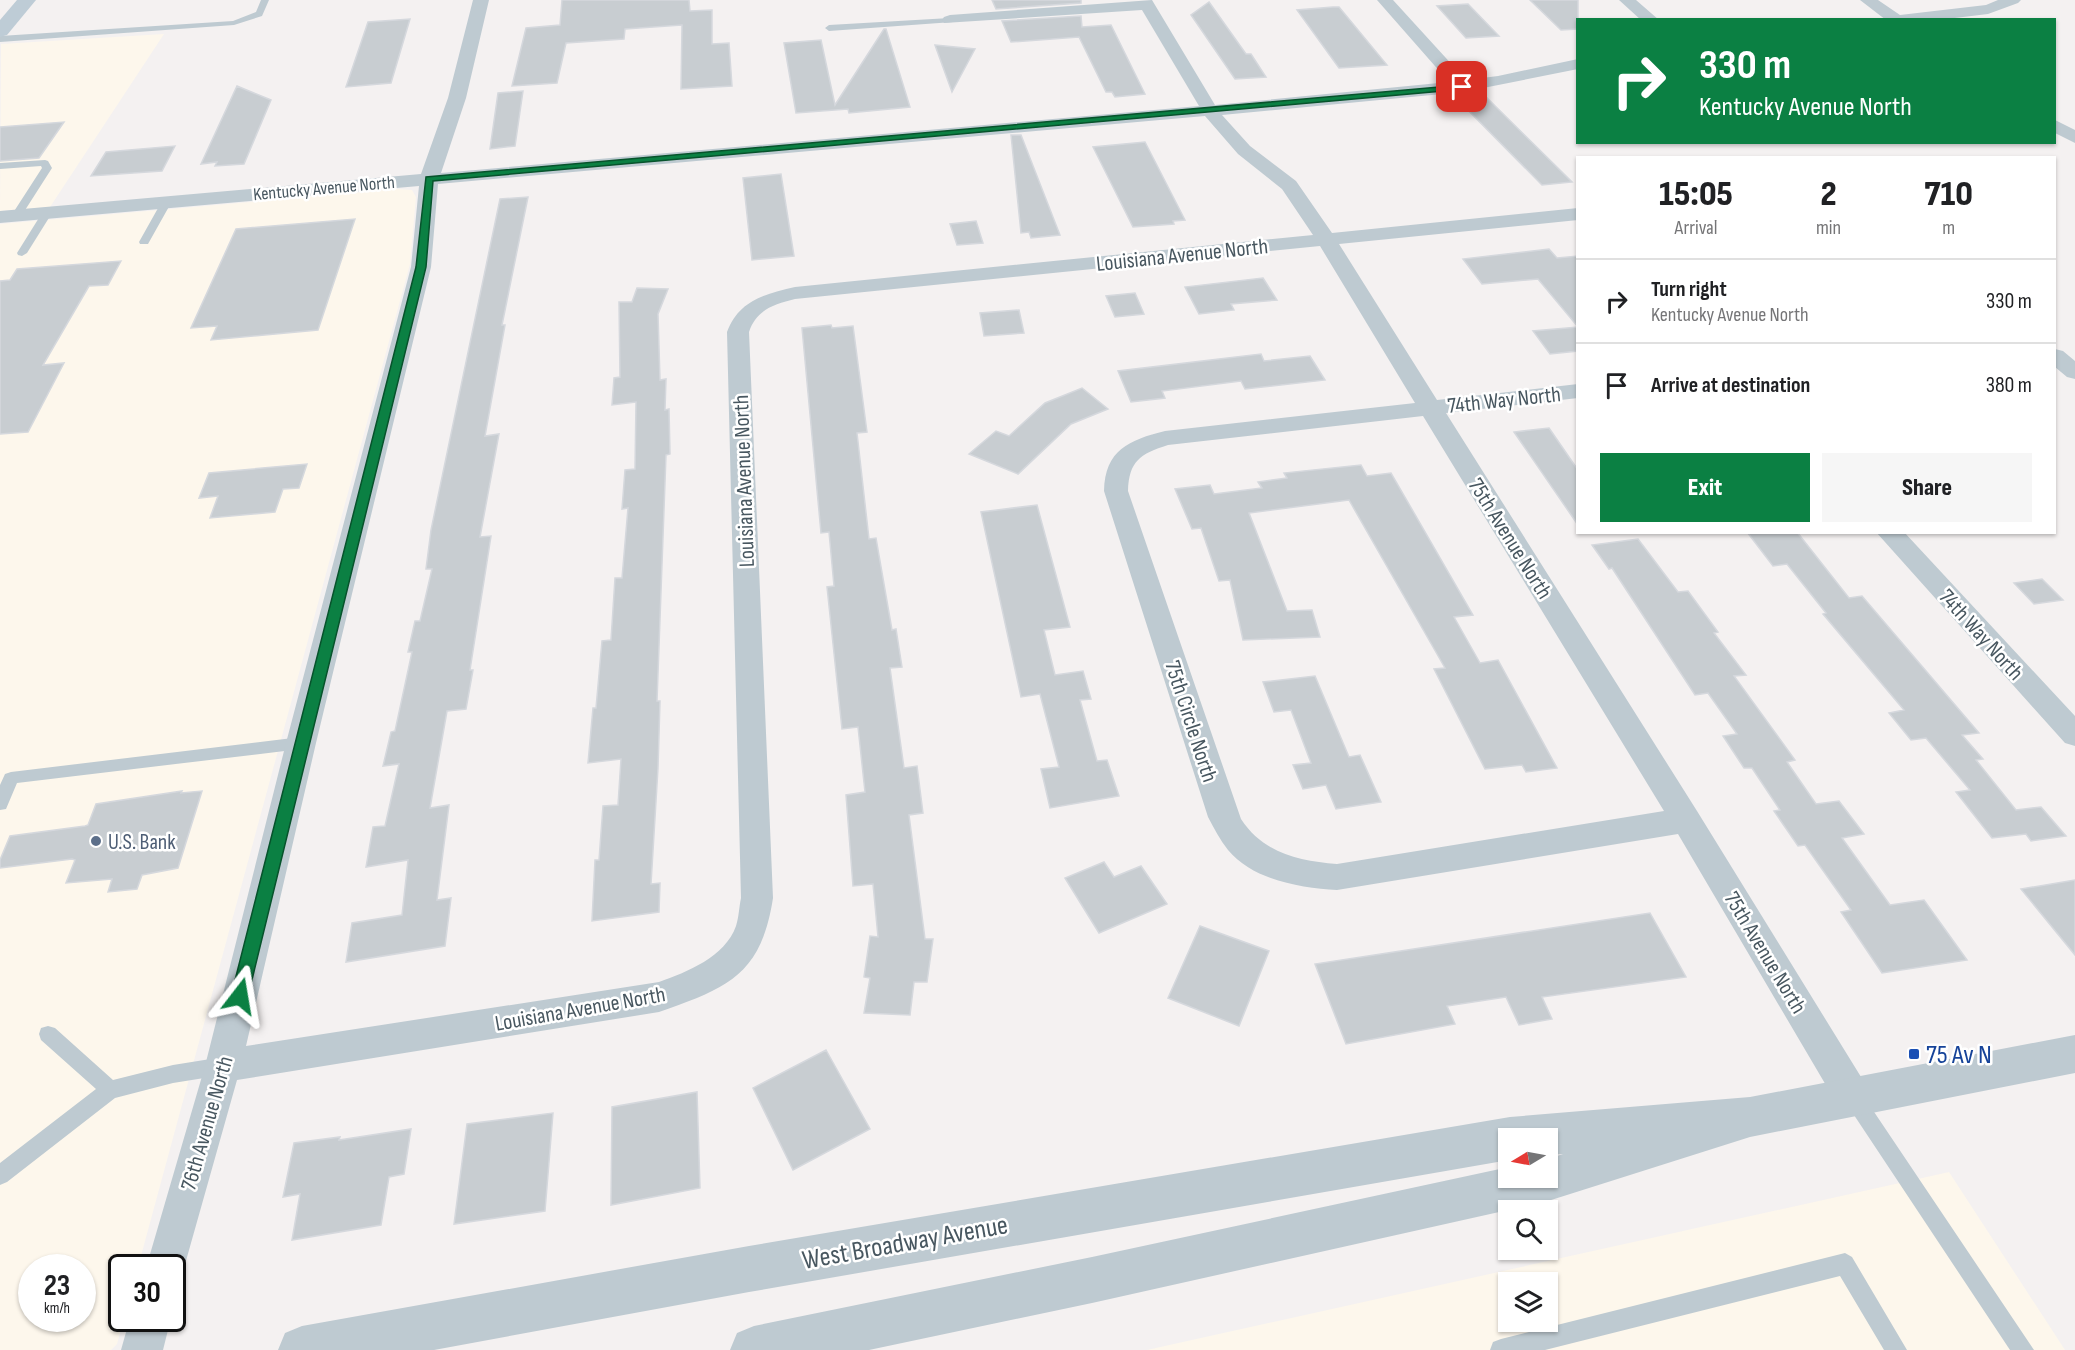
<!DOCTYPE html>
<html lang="en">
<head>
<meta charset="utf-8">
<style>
  body { margin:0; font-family:"Sofia Sans Condensed",sans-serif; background:#f6f6f6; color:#202124; height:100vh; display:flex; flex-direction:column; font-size:22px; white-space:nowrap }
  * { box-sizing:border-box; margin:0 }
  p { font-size:20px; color:#757577 }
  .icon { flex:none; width:33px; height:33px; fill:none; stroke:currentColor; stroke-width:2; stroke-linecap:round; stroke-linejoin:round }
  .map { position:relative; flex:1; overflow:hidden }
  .panel { position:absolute; left:1576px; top:156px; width:480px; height:378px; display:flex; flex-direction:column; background:#fff; border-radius:0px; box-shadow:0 2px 4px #0004 }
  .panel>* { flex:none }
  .banner { position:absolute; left:1576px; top:18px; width:480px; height:126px; border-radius:0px; box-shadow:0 2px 4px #0004; background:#0b8043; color:#fff; overflow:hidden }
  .needle { width:39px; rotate:260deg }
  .buttons { position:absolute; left:1498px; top:1128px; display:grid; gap:12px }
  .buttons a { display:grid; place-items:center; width:60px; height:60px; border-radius:0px; background:#fff; box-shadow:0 2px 4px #0004; font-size:30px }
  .speed { position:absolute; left:18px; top:1254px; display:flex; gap:12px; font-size:30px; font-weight:700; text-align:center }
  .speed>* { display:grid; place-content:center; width:78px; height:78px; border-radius:50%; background:#fff; box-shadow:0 2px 4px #0004; line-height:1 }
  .speed small { font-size:15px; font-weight:400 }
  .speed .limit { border:3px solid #111; border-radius:9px; background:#fff; color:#111 }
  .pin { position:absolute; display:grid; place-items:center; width:51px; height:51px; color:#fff; margin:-26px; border-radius:12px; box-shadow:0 3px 9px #0006 }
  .me { position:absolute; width:66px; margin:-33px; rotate:14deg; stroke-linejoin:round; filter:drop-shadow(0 0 4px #0008) }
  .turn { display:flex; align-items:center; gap:21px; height:126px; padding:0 24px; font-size:27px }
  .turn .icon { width:78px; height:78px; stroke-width:2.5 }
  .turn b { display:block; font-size:42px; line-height:51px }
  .eta { display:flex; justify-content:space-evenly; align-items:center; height:102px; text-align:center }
  .eta b { font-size:36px; font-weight:800; line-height:42px }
  .primary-button { display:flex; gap:12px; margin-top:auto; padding:12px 24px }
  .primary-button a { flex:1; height:69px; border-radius:0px; background:#0b8043; color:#fff; font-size:24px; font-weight:800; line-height:69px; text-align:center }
  .primary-button a+a { background:#f6f6f6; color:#202124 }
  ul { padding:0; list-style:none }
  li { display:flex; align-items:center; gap:18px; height:84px; padding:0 24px; border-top:2px solid #e0e0e0 }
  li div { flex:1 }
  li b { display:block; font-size:22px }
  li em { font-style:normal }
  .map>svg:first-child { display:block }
  .commercial { fill:#fdf7ec; fill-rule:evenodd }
  .building { fill:#c8cdd1; stroke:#d5d8dd; stroke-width:1.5 }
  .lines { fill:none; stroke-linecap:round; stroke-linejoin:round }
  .service { fill:#becad1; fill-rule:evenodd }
  .minor { fill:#becad1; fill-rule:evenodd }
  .tertiary { fill:#becad1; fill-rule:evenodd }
  .secondary { fill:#beccd6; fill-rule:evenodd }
  .route { fill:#0b8043; stroke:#07532c; stroke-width:1.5 }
  .service-dot { fill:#5c6f8a; stroke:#fff; stroke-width:2 }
  .transit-dot { fill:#1a4fb4; stroke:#fff; stroke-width:2 }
  .labels { text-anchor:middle; stroke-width:5; stroke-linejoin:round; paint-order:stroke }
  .far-street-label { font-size:18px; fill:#485760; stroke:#fff }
  .street-label { font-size:22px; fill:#485760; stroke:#fff }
  .service-label { font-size:22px; fill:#4e5e75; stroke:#fff; text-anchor:start }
  .near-transit-label { font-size:27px; fill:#164399; stroke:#fff; text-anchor:start }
  .near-street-label { font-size:27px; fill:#485760; stroke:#fff }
</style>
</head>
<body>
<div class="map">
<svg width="2075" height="1350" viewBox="0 0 2075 1350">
  <rect width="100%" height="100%" fill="#f4f1f1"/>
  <!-- commercial -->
  <path class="commercial" d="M164,34l-114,173 -50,4 1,-167z
    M397,189l15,1 4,7 -6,67 -272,1003 -16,1v50l2,1 -7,25 -6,6h-111v-1126zM32,1268h50v50h-50z
    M1949,1172l116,178h-918zM1509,1282h39v40h-39z"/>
  <!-- building -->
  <path class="building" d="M562,0h127l1,11 22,-1v34l17,-1 3,43 -51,3 1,-64 -57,4 -1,10 -58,4 -9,40 -45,3 14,-58 34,-3z
    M992,0h89v3l-85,6z
    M1530,0h48v29l-17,1z
    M1209,2l37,52h5l15,23 -31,2 -44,-64z
    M1468,4l31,32 -33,2 -29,-32z
    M1333,7h6l48,58 -48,3 -42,-58z
    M1081,16l1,11 29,-2 34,69 -30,3 -3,-5h-6l-27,-55 -68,5 -9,-21z
    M410,19l-19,64 -45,4 22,-65z
    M884,29h2l24,78 -61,6 -1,-4 -52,4 -12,-70 37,-3 14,65z
    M935,45l40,4 -23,43z
    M237,86l34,14 -27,64 -29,2 2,-4 -16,2z
    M523,91l-8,55 -25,3 8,-56z
    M1480,91l92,91 -30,3 -89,-90z
    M64,122l-25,36 -39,3v-34z
    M1011,135h10l39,100 -29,3 -2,-6 -8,1z
    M1145,142l40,78 -12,1 1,3 -41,3 -40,-80z
    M175,146l-13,25 -71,5 15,-24z
    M781,174l13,82 -42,4 -9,-82z
    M528,197l-26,128h3l-20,111 14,-2 -19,103 11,-1 -21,134h3l-7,39 -19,2 -17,97 19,-3 -12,95 14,-2 -6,48 -99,16 6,-39 50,-8 6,-55 -42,7 7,-40 12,-1 14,-62 -16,2 8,-34 4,-1 17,-79h-4l7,-31h5l12,-52h-6l5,-39 69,-331z
    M355,219l-37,111 -107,10 6,-14 -26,2 45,-99z
    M976,221l7,22 -26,2 -7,-21z
    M1549,249l8,9 21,-2v71l-40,-48 -56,5 -19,-25z
    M121,261l-13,24 -19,1 -46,79 21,-2 -36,69 -28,2v-153l10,-1 7,-11z
    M1263,278l14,22 -46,4 3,6 -35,4 -14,-27z
    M637,288l31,1 -10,25 2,66 6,-1 -1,31 4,-1 1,45 -4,1 -9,246h3l-2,67 -7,116 9,-1 -1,29 -67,9 3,-61h4l4,-54 15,-1 3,-46 -33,4 5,-55h3l6,-67 9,-1 4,-62h7l6,-70 -6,1 3,-39 10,-1 1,-67 -24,3 2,-27 6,-1 -1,-75h13z
    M1135,293l9,21 -29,3 -9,-21z
    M1019,310l5,23 -40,3 -4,-23z
    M831,325l1,3 21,-2 14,106 -10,1 12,106 7,-1 16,92 4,-1 6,38 -12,1 14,100 13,-2 6,47 -14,2 16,124h8l-6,43h-13l-4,33 -46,-2 6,-35 -6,-1 6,-41 8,1 -5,-53 -20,2 -7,-91 19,-3 -7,-65 -16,2 -15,-142 7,-1 -5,-54 -8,1 -19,-205z
    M1578,327v24l-28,3 -17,-23z
    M1261,354l3,7 46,-5 15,24 -80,9 -4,-8 -79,10 3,7 -34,4 -13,-31z
    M1082,388l26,21 -37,15 -53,50 -49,-20 27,-23 13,5 36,-33z
    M1549,428l29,42v55l-64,-93z
    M307,464l-8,24 -16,1 -8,23 -65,6 8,-22 -19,2 10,-25z
    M1361,465l6,11 24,-3 82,142 -19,2 26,46 18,-3 59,108 -31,4 -4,-7 -37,4 -51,-100 11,-1 -96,-168 -100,13 38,98 25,-1 8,27 -77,3 -13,-60 -11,1 -18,-53 -9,1 -17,-40 35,-4 4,9 48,-6 -4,-6 29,-4 -3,-5z
    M1037,505l33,122 -26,3 11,45 28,-4 8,28 -11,1 17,61 10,-1 12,36 -69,12 -9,-39 18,-2 -19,-73 -19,3 -40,-185z
    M1747,532h50l52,66 13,-2 117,137 -17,2 21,24 -7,1 40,50 25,-3 25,29 -35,5 -5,-7 -34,4 -36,-46 14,-2 -44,-52 -15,2 -22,-27 15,-3 -81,-96 3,-1 -39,-49 -14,2z
    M1638,539l40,53 10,-1 30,41 -4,1 32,42 -12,1 61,84 -8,2 29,42 23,-3 25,33 -22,4 48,67 34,-5 43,60 -85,13 -41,-61 10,-2 -46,-65 -7,1 -24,-35 6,-1 -28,-42h-8l-21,-32 14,-2 -29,-41 -13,2 -83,-127 -3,1 -17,-24z
    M2042,579l21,21 -29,4 -20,-21z
    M1315,676l34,81 11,-2 21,47 -45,7 -10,-24 -23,4 -10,-24 18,-2 -20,-53 -17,2 -11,-30z
    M182,791l-1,2 21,-2 -24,77 -36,7 -5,14 -29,3 4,-13 -46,4 9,-23 -3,-1 -72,9v-8l10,-24 75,-10 3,-1 8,-21z
    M1104,862l10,15 27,-11 26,38 -68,29 -34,-55z
    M2075,880v75l-54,-66z
    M1650,913l36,64 -144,20 10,22 -33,6 -13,-28 -59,9 8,18 -109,20 -31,-80z
    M1200,926l69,25 -30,75 -71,-28z
    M826,1050l44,79 -77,41 -40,-82z
    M697,1092l3,96 -89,17 1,-98z
    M553,1113l-8,98 -91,13 13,-100z
    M411,1129l-7,45 -15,3 -8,48 -89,15 8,-46 -17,3 11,-54 46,-6 -1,3z"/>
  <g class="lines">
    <!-- service -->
    <path class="service" d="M261,0h8l-7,16 -28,9 -234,17v-6l233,-15 23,-9z
      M950,18l4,2 -1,2 -124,9 -4,-3 4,-3z
      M45,160l3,1 4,7 -32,50h-8l-1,-2 31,-48 -1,-2 -41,3v-6z
      M162,201l9,2 -23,41h-8l-1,-2z
      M47,210l5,3 -25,40 -5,3 -4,-1 -1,-2 25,-40z
      M301,737l6,2 2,4 -2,4 -6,2 -284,34 -11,26 -6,1v-25l5,-11 6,-2z
      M48,1026l7,2 58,52 60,-15 50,-8 7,3 3,6 -3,6 -7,3 -50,8 -58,15 -108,84 -7,3v-22l96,-74 -55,-49 -2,-6 2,-6z
      M1853,1088l7,3 174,259h-24l-164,-247 -3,-6 3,-6z
      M1845,1253l7,4 55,93h-23l-44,-74 -295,74h-55l3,-8 8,-3z"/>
    <!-- minor -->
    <path class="minor" d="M473,0h16l-23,98 -25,75 758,-67 -57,-96 -198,13 -2,-3 2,-3 6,-2 202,-15 63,105 234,-23 -72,-82h16l73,80 32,-4 80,-17v10l-115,23 -241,23 28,31 46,35 36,52 246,-25v12l-239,24 98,156 141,-16v14l-132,15 251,398 169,274 5,12 -5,12 -13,5 -13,-5 -162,-275 -341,56c-37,-2 -84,-10 -109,-40 -8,-10 -14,-22 -20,-33l-104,-326c1,-41 25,-51 61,-60l250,-28 -95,-157 -525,53c-21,5 -39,11 -46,33l24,566c-12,78 -46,90 -114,114l-422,68 -57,202 -8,3v-17h-26l59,-202 81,-323 125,-476 8,-81 -419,37v-12l421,-37 27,-76zM1205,116l33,38 44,35 31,46 -518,52c-30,7 -56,13 -68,45l14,566c-2,9 -2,19 -5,28 -11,31 -49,46 -77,56l-413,64 70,-303 115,-476 7,-83zM1423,416l241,395 -327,53c-38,-3 -74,-11 -96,-45l-113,-328c1,-30 12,-37 40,-46z
      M1619,0h17l23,20h-18z
      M1860,0h18l22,15 86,-10 12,-5h23l-3,3 -30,11 -50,6h-52z
      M2055,120l20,10v13l-20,-10z
      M2055,349l8,2 12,10v18l-8,-2 -12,-10z
      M1876,532h28l171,184v30l-10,-3z
      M130,1318h41l-8,32h-42z"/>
    <!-- tertiary -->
    <path class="tertiary" d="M2075,1035v38l-325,64 -202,64 -456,102 -223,47h-139l7,-17 17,-7 338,-69 417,-90v11h39v-19l15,-5 -15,1v-17h-39v22l-760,132 -315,58h-156l7,-17 17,-7 447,-80 761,-129 240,-20z"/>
    <!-- secondary -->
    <path class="secondary" d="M17,0h19l-29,35 -7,2v-17z"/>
  </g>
  <!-- route -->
  <path class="route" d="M1462,85h3v4l-1032,92 -7,86 -178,729 -2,6 -6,2 -6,-2 -3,-6 185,-729 10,-90z"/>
  <!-- markers -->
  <circle class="service-dot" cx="96" cy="841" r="6"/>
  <rect class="transit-dot" x="1908" y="1048" width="12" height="12" rx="3"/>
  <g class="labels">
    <!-- far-street labels -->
    <g class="far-street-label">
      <text transform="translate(324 188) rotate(-5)" y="6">Kentucky Avenue North</text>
    </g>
    <!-- street labels -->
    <g class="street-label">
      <text transform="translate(1182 254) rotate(-6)" y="8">Louisiana Avenue North</text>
      <text transform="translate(1504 399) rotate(-6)" y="8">74th Way North</text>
      <text transform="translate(743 481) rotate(-92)" y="8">Louisiana Avenue North</text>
      <text transform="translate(1511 538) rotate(58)" y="8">75th Avenue North</text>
      <text transform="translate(1982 634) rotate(48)" y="8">74th Way North</text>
      <text transform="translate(1192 721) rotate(72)" y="8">75th Circle North</text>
      <text transform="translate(1766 952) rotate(59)" y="8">75th Avenue North</text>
      <text transform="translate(580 1008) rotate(-10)" y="8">Louisiana Avenue North</text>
      <text transform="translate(206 1123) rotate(-74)" y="8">76th Avenue North</text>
    </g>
    <!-- service labels -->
    <g class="service-label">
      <text x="108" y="849">U.S. Bank</text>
    </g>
    <!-- near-transit labels -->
    <g class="near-transit-label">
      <text x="1926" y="1063">75 Av N</text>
    </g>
    <!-- near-street labels -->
    <g class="near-street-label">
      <text transform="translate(905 1242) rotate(-10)" y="9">West Broadway Avenue</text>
    </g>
  </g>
</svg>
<div class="buttons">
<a><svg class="needle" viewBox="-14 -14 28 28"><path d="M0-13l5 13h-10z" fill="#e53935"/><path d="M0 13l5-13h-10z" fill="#757577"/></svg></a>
<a><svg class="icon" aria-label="search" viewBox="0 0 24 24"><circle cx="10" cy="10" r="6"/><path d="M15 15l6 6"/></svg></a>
<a><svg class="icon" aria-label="layers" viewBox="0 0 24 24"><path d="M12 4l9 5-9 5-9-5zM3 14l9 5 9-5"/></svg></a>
</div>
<div class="speed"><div>23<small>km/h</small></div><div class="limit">30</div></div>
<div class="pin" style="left:1462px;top:87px;background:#d93025"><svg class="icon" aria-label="arrive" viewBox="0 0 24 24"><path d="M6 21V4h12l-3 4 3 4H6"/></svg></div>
<svg class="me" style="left:240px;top:996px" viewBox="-20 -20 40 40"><path d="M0-17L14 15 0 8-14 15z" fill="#0b8043" stroke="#fff" stroke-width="4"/></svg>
<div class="banner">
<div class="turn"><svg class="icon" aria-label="right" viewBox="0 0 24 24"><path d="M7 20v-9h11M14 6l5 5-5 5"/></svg><div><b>330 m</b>Kentucky Avenue North</div></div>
</div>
<section class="panel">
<div class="eta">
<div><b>15:05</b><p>Arrival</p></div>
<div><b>2</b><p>min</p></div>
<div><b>710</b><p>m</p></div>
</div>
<ul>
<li><svg class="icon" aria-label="right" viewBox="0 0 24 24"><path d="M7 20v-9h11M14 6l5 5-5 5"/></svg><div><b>Turn right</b><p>Kentucky Avenue North</p></div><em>330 m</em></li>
<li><svg class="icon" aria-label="arrive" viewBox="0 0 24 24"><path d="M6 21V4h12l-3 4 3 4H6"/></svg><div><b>Arrive at destination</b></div><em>380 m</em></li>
</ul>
<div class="primary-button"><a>Exit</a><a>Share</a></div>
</section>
</div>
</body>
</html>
